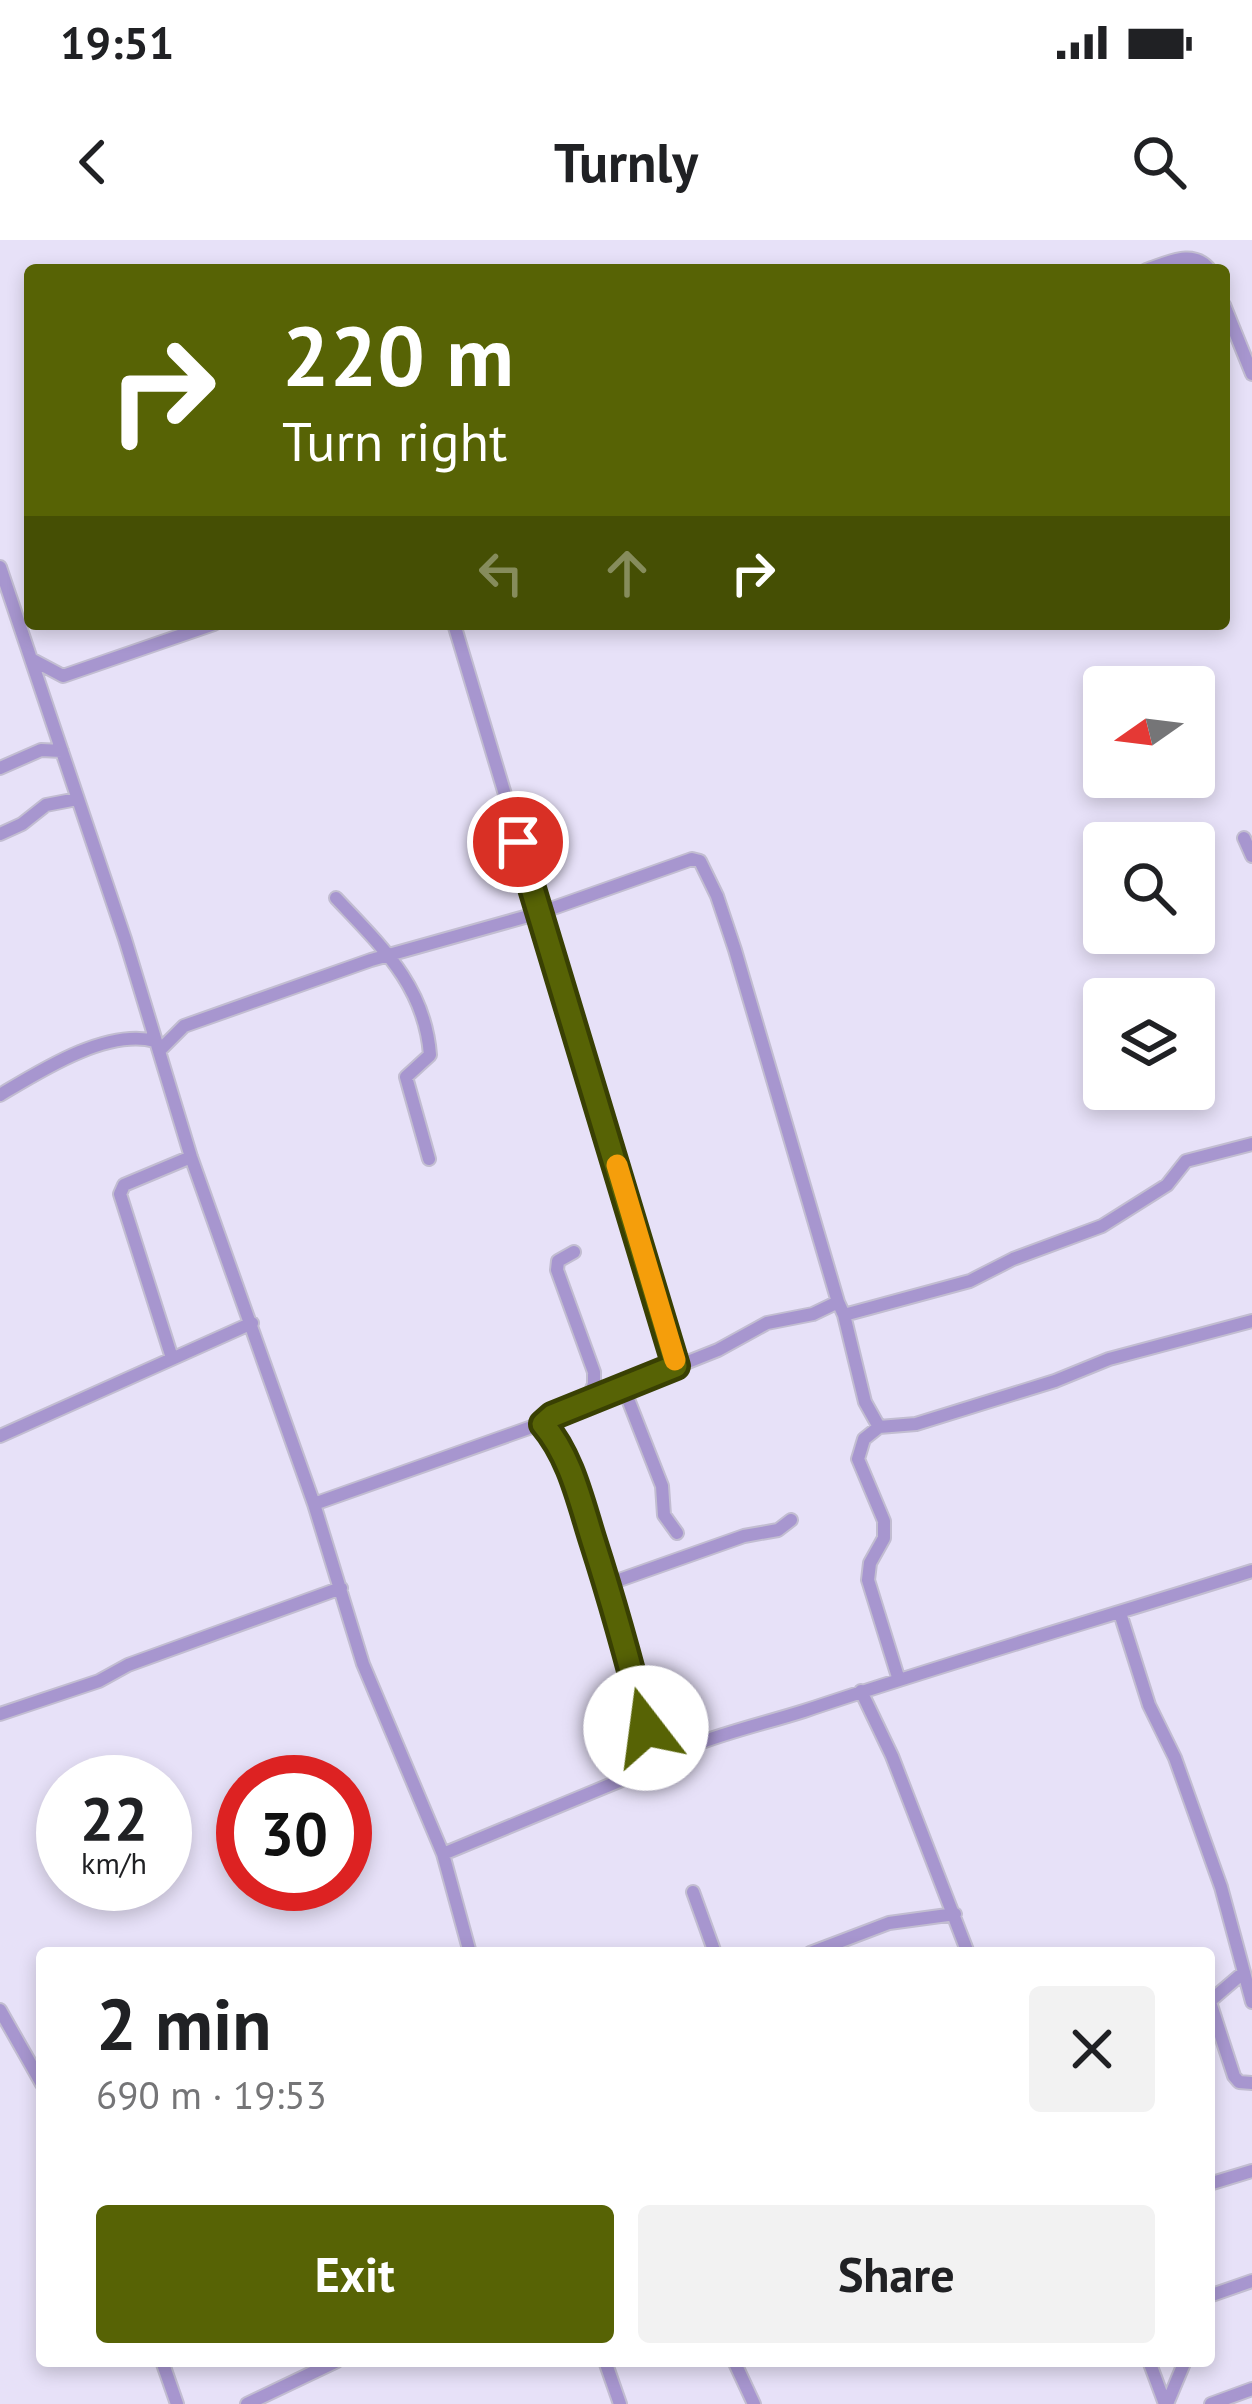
<!DOCTYPE html>
<html lang="en">
<head>
<meta charset="utf-8">
<style>
  body { margin:0; font-family:"PT Sans",sans-serif; background:#f2f2f2; color:#202124; height:100vh; display:flex; flex-direction:column; font-size:45px; white-space:nowrap }
  * { box-sizing:border-box; margin:0 }
  p { font-size:39px; color:#757577 }
  .icon { flex:none; width:66px; height:66px; fill:none; stroke:currentColor; stroke-width:2; stroke-linecap:round; stroke-linejoin:round }
  .map { position:relative; flex:1; overflow:hidden }
  .details { position:absolute; left:36px; top:1707px; width:1179px; height:420px; display:flex; flex-direction:column; background:#fff; border-radius:12px; box-shadow:0 6px 18px #0003 }
  .details>* { flex:none }
  .guide { position:absolute; left:24px; top:24px; width:1206px; height:366px; border-radius:12px; box-shadow:0 6px 18px #0003; background:#576305; color:#fff; overflow:hidden }
  .needle { width:78px; rotate:256deg }
  .buttons { position:absolute; left:1083px; top:426px; display:grid; gap:24px }
  .buttons a { display:grid; place-items:center; width:132px; height:132px; border-radius:12px; background:#fff; box-shadow:0 6px 18px #0003; font-size:60px }
  .speed { position:absolute; left:36px; top:1515px; display:flex; gap:24px; font-size:60px; font-weight:700; text-align:center }
  .speed>* { display:grid; place-content:center; width:156px; height:156px; border-radius:50%; background:#fff; box-shadow:0 6px 18px #0003; line-height:1 }
  .speed small { font-size:30px; font-weight:400 }
  .speed .limit { border:18px solid #d22; background:#fff; color:#111 }
  .pin { position:absolute; display:grid; place-items:center; width:102px; height:102px; color:#fff; margin:-51px; border:6px solid #fff; border-radius:50%; box-shadow:0 3px 12px #0007 }
  .me { position:absolute; width:132px; margin:-66px; rotate:345deg; stroke-linejoin:round; filter:drop-shadow(0 0 9px #0008) }
  .turn { display:flex; align-items:center; gap:42px; height:252px; padding:0 60px; font-size:54px }
  .turn .icon { width:156px; height:156px; stroke-width:2.5 }
  .turn b { display:block; font-size:84px; line-height:102px }
  .lanes { display:flex; align-items:center; height:114px; padding:0 60px; background:#0003; justify-content:center; gap:60px; direction:ltr }
  .lanes .off { opacity:.35 }
  .round { display:grid; place-items:center; flex:none; width:126px; height:126px; border-radius:12px; background:#f2f2f2 }
  .summary { display:flex; align-items:center; justify-content:space-between; height:204px; padding:0 60px }
  h1 { font-size:72px; font-weight:700; line-height:90px }
  .cta { display:flex; gap:24px; margin-top:auto; padding:24px 60px }
  .cta a { flex:1; height:138px; border-radius:12px; background:#576305; color:#fff; font-size:48px; font-weight:700; line-height:138px; text-align:center }
  .cta a+a { background:#f2f2f2; color:#202124 }
  .status { display:flex; justify-content:space-between; align-items:center; height:84px; padding:0 60px; background:#fff; direction:ltr }
  .status svg { height:33px; fill:currentColor }
  header { display:flex; justify-content:space-between; align-items:center; height:156px; padding:0 60px; background:#fff; font-size:54px; font-weight:700 }
  .map>svg:first-child { display:block }
  .lines { fill:none; stroke-linecap:round; stroke-linejoin:round }
  .minor-casing { stroke:#c2bdd1; stroke-width:16 }
  .minor { stroke:#a796cf; stroke-width:12 }
  .route-casing { stroke:#394003; stroke-width:30 }
  .route { stroke:#576305; stroke-width:21 }
  .slow { stroke:#f59e0b; stroke-width:21 }
</style>
</head>
<body>
<div class="status"><b>19:51</b><svg viewBox="0 0 49 12"><path d="M0 12V9h3v3zM5 12V6h3v6zM10 12V3h3v9zM15 12V0h3v12zM26 1h20v11H26zM47 4h2v5h-2z"/></svg></div>
<header><svg class="icon" aria-label="back" viewBox="0 0 24 24"><path d="M15 5l-7 7 7 7"/></svg>Turnly<svg class="icon" aria-label="search" viewBox="0 0 24 24"><circle cx="10" cy="10" r="6"/><path d="M15 15l6 6"/></svg></header>
<div class="map">
<svg width="1252" height="2164" viewBox="0 0 1252 2164">
  <rect width="100%" height="100%" fill="#e7e1f8"/>
  <g class="lines">
    <!-- minor casing -->
    <g class="minor-casing">
      <path id="minor" d="M1146,30c22,-7 47,-22 64,0
        M1224,65l28,69
        M0,327l125,372 66,218 123,347 49,160 80,190 27,99
        M454,384l222,742
        M31,419l32,17 151,-52
        M0,528l41,-18 21,1
        M0,594l22,-10 24,-19 31,-6
        M1244,598l8,18
        M336,658c45,48 89,88 94,157l-24,22 23,82
        M159,811l25,-25 187,-66 168,-47 153,-54 8,2 17,35 18,54 103,352
        M0,855c40,-24 107,-67 155,-54
        M574,1012l-16,9 -1,9 37,102v12l-7,17
        M844,1075l21,87 14,25 37,-3 139,-43 54,-22 143,-38
        M172,1118l-52,-164 4,-9 67,-28
        M624,1149l38,97 2,29 13,18
        M543,1183c36,44 46,108 65,161
        M879,1187l-15,12 -6,20 26,62v17l-14,25 -2,17 30,97
        M0,1196l252,-113
        M314,1264l229,-81 9,-7 166,-66 49,-27 46,-9 25,-12 6,13 126,-34 43,-22 89,-33 65,-41 19,-24 66,-17
        M1120,1373l29,92 26,53 46,129 31,115
        M861,1451l31,65 76,197
        M0,1474l99,-33 29,-16 213,-77
        M655,1522l-47,-178 136,-48 34,-6 13,-10
        M443,1614l198,-82c47,-32 109,-44 163,-61 149,-50 299,-93 448,-140
        M693,1652l22,61
        M810,1713l79,-30 66,-9
        M1209,1762l35,-30
        M1210,1762l24,74 5,6 13,1
        M0,1770l42,74
        M1209,1944l43,-13
        M1209,2056l43,-15
        M162,2121l15,43
        M605,2121l15,43
        M734,2121l20,43
        M1149,2121l16,43
        M247,2164l90,-43
        M1167,2164l18,-43
        M1211,2164l41,-15"/>
    </g>
    <!-- minor -->
    <use href="#minor" class="minor"/>
  </g>
  <g class="lines">
    <!-- route casing -->
    <g class="route-casing">
      <path id="route" d="M518,602l158,524 -124,50 -9,8c28,33 37,76 50,117 20,62 37,124 53,187"/>
    </g>
    <!-- route -->
    <use href="#route" class="route"/>
    <!-- slow -->
    <path class="slow" d="M617,925l58,195"/>
  </g>
</svg>
<div class="buttons">
<a><svg class="needle" viewBox="-14 -14 28 28"><path d="M0-13l5 13h-10z" fill="#e53935"/><path d="M0 13l5-13h-10z" fill="#757577"/></svg></a>
<a><svg class="icon" aria-label="search" viewBox="0 0 24 24"><circle cx="10" cy="10" r="6"/><path d="M15 15l6 6"/></svg></a>
<a><svg class="icon" aria-label="layers" viewBox="0 0 24 24"><path d="M12 4l9 5-9 5-9-5zM3 14l9 5 9-5"/></svg></a>
</div>
<div class="speed"><div>22<small>km/h</small></div><div class="limit">30</div></div>
<div class="pin" style="left:518px;top:602px;background:#d93025"><svg class="icon" aria-label="arrive" viewBox="0 0 24 24"><path d="M6 21V4h12l-3 4 3 4H6"/></svg></div>
<svg class="me" style="left:646px;top:1488px" viewBox="-20 -20 40 40"><circle r="19" fill="#fff"/><path d="M0-13L10 11 0 6-10 11z" fill="#576305"/></svg>
<div class="guide">
<div class="turn"><svg class="icon" aria-label="right" viewBox="0 0 24 24"><path d="M7 20v-9h11M14 6l5 5-5 5"/></svg><div><b>220 m</b>Turn right</div></div>
<div class="lanes"><svg class="icon off" aria-label="left" viewBox="0 0 24 24"><path d="M17 20v-9H6M10 6l-5 5 5 5"/></svg><svg class="icon off" aria-label="ahead" viewBox="0 0 24 24"><path d="M12 20V5M6 11l6-6 6 6"/></svg><svg class="icon" aria-label="right" viewBox="0 0 24 24"><path d="M7 20v-9h11M14 6l5 5-5 5"/></svg></div>
</div>
<section class="details">
<div class="summary"><div><h1>2 min</h1><p>690 m · 19:53</p></div><a class="round"><svg class="icon" aria-label="close" viewBox="0 0 24 24"><path d="M6 6l12 12M18 6L6 18"/></svg></a></div>
<div class="cta"><a>Exit</a><a>Share</a></div>
</section>
</div>
</body>
</html>
